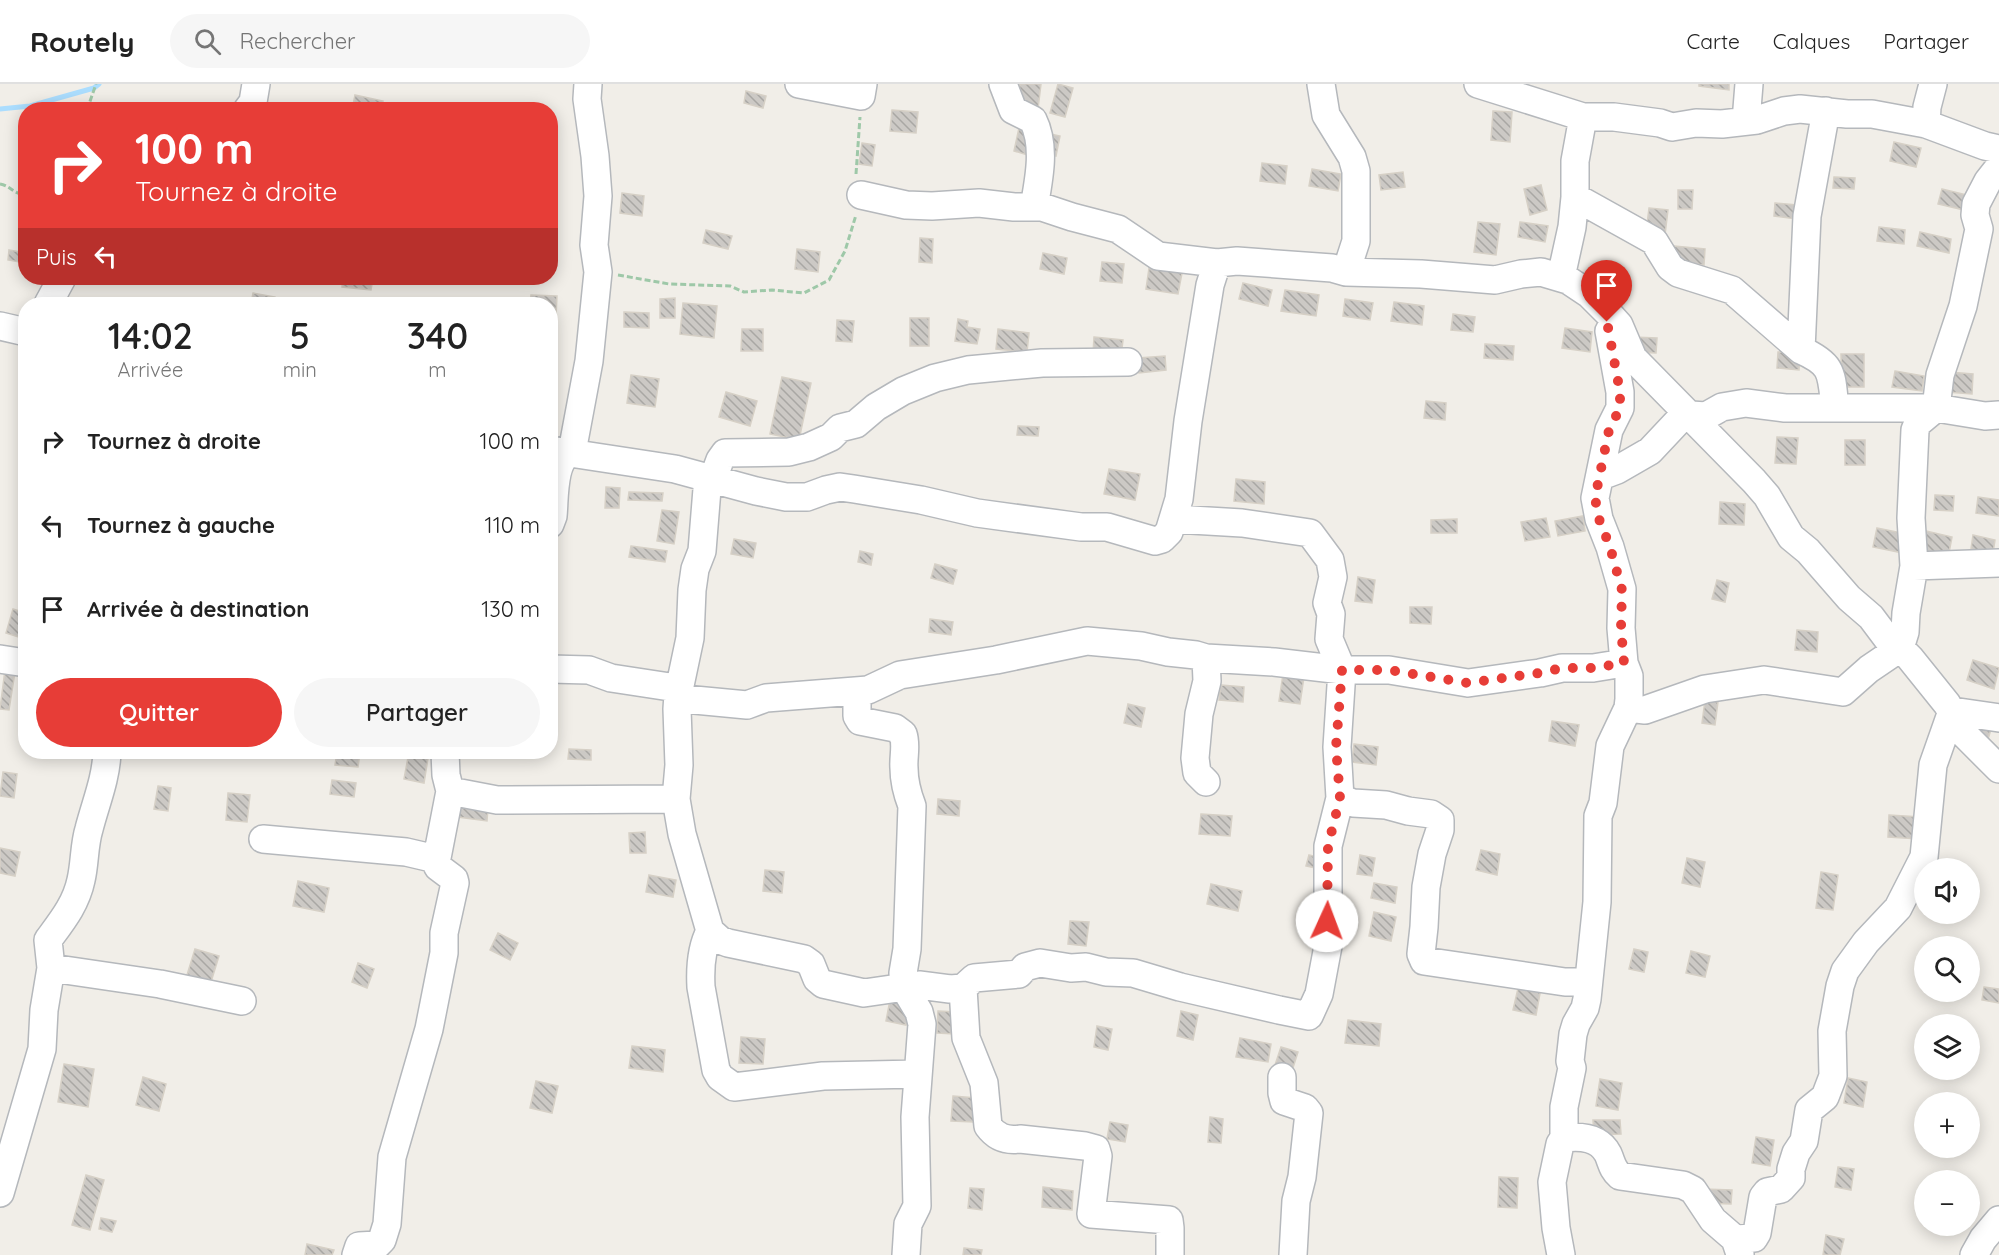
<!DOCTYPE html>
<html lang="fr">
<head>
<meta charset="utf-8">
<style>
  body { margin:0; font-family:Quicksand,sans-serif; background:#f6f6f6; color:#222; height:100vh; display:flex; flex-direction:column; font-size:22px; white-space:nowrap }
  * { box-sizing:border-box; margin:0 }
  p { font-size:20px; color:#767676 }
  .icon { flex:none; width:33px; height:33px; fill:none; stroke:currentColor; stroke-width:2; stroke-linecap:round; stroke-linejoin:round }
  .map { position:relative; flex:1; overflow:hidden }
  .side { position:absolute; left:18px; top:213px; width:540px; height:462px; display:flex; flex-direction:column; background:#fff; border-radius:24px; box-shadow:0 3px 15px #0003 }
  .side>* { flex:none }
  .top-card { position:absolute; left:18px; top:18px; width:540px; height:183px; border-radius:24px; box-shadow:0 3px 15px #0003; background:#e73d37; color:#fff; overflow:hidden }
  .buttons { position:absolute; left:1914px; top:774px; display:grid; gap:12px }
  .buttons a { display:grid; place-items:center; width:66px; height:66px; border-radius:50%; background:#fff; box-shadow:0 3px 15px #0003; font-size:30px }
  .pin { position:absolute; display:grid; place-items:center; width:51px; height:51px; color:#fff; margin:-62px -26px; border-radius:50% 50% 50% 0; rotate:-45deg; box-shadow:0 0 6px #0007 }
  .pin .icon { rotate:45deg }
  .me { position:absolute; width:66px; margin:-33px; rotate:2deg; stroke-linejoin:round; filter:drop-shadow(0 0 4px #0008) }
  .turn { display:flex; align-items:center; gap:21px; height:126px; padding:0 18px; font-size:27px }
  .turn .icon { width:78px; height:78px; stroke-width:2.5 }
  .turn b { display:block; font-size:42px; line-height:51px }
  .then { display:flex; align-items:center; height:57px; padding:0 18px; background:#0003; gap:12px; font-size:22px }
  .eta { display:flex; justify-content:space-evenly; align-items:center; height:102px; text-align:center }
  .eta b { font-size:36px; font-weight:600; line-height:42px }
  .button { display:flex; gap:12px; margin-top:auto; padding:12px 18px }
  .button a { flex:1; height:69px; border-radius:36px; background:#e73d37; color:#fff; font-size:24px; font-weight:600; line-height:69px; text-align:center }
  .button a+a { background:#f6f6f6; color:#222 }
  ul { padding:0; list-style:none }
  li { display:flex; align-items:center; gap:18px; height:84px; padding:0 18px }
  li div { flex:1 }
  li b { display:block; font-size:22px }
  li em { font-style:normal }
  header { display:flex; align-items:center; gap:36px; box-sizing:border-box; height:84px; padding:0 30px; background:#fff; border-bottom:2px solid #e0e0e0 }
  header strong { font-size:28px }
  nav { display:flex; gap:33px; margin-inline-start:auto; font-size:21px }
  .search { width:420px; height:54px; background:#f6f6f6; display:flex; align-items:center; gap:15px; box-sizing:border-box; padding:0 21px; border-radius:33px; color:#767676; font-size:22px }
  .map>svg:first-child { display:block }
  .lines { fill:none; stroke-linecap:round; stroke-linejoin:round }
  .stream { stroke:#abddfe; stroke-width:5 }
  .building { fill:url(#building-back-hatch); stroke:#d6d0c6; stroke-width:1.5 }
  .minor-casing { stroke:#b5b8bc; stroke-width:30 }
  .path { stroke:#9ec8a8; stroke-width:3; stroke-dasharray:6 3; stroke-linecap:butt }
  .minor { stroke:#fff; stroke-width:27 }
  .route { stroke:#e73d37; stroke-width:10; stroke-dasharray:0 18 }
</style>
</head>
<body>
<header>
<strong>Routely</strong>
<div class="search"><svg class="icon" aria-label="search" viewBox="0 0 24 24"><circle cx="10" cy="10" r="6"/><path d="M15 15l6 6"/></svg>Rechercher</div>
<nav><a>Carte</a><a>Calques</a><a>Partager</a></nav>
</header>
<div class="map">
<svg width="1999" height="1171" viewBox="0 0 1999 1171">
  <defs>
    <pattern id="building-back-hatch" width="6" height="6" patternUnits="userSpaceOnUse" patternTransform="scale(1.5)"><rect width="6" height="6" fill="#ccc9c5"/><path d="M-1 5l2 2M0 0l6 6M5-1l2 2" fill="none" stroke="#a9a7a4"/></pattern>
  </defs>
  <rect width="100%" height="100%" fill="#f1eee8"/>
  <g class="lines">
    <!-- stream -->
    <path class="stream" d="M0,25l30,-3 64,-18 5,-4"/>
  </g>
  <!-- building -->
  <path class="building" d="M1020,0h21l-3,25 -21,-3z
    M1058,0l15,4 -8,29 -15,-4z
    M1699,0h30v6l-30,-4z
    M746,7l20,5 -3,12 -19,-5z
    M355,11l28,6 -2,9h-29z
    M892,26l26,2 -2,21 -26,-2z
    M1493,27l19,1 -2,30 -19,-2z
    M1019,44l14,3 -5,24 -14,-4z
    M1046,49l14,3 -4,20 -14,-4z
    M1894,58l27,6 -5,19 -26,-6z
    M862,59l13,2 -3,21 -13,-2z
    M1262,79l25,3 -2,18 -25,-3z
    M1312,85l29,5 -3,17 -29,-5z
    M1403,88l2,15 -24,3 -2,-15z
    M1834,93l21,1 -1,11 -21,-1z
    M1541,101l6,25 -17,5 -6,-26z
    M1942,105l25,6 -3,15 -26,-6z
    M1678,106h15l-1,19h-14z
    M622,109l22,3 -2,20 -22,-3z
    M1775,119l22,2 -1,14 -22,-3z
    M1649,124l19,2 -3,25 -19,-2z
    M1478,138l22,2 -4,31 -22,-3z
    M1520,138l28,4 -3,16 -27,-5z
    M1879,143l26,3 -1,14 -27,-3z
    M706,146l26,6 -4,13 -25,-6z
    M1920,148l31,7 -2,14 -32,-7z
    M920,154l13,1 -1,24 -13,-1z
    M1674,162l31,3 -1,16 -32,-3z
    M797,165l23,3 -2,20 -23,-3z
    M9,166l17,3v10l-18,-3z
    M1043,169l24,5 -3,16 -24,-5z
    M1102,178l22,2 -2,19 -22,-2z
    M1149,184l33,5 -4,21 -32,-5z
    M343,194h30l-2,12 -29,-3z
    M1243,199l29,7 -4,16 -29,-7z
    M1285,206l34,5 -3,21 -35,-5z
    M253,209l22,4 -1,7h-23z
    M531,211l26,1 -1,19h-6v-11h-20z
    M675,214v20h-15v-19z
    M1345,215l28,4 -3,17 -27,-4z
    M1394,218l30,4 -2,19 -31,-4z
    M683,219l34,3 -3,32 -34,-4z
    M624,228l25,1v15l-25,-1z
    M1453,230l22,3 -2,15 -22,-2z
    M910,234h19v28h-19z
    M958,235l10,2 -1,6 13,2 -3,15 -22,-3z
    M837,236l17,1 -2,21 -16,-1z
    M1565,244l27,4 -2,20 -28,-4z
    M742,245h21v22h-22z
    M998,245l31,4 -2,19 -31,-3z
    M1094,253l29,3 -2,17 -28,-3z
    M1632,253l25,1 -1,15 -24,-1z
    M1485,260l29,2 -1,14 -29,-2z
    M1778,268l22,1 -1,17 -22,-2z
    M1841,270h23v33h-22z
    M1165,272l1,14 -27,3 -1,-15z
    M1895,287l29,5 -2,15 -30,-4z
    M1949,288l24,2 -1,20 -25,-2z
    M631,291l28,4 -4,28 -28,-4z
    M782,293l29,6 -12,57 -29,-6z
    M726,308l31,9 -7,25 -31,-9z
    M1426,317l20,2 -1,17 -21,-2z
    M1018,342l21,1 -1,9 -21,-1z
    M1777,353l21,1 -2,26 -21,-1z
    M1845,356h20v25h-20z
    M1109,385l31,5 -5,26 -31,-6z
    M1236,395l29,3 -1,22 -30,-3z
    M606,403l14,1 -1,20h-14z
    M629,408l34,1 -1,8 -34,-1z
    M1935,411l19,1 -1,15 -19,-1z
    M1978,413l21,3v16l-23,-3z
    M1720,418l25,2 -1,21 -25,-1z
    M662,426l17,2 -5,32 -17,-3z
    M1583,432l2,15 -27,5 -3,-15z
    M1546,434l4,19 -25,4 -4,-19z
    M1457,435v14h-26v-13z
    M1877,444l30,6 -4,19 -30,-6z
    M1926,447l26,6 -4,21 -26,-5z
    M1973,451l22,5 -2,13 -22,-4z
    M734,455l22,4 -3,15 -22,-4z
    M631,462l36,5 -2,11 -36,-5z
    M860,467l13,3 -2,11 -13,-3z
    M935,480l22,6 -4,14 -22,-6z
    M1358,493l17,3 -3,23 -17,-2z
    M1717,496l12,3 -4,19 -13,-3z
    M1410,523h22l-1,17 -21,-1z
    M13,525l13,4v12l-4,13 -16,-5z
    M930,535l23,3 -2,13 -22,-3z
    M1797,546l21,2 -1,20 -22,-2z
    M1973,576l26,8 -5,21 -27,-9z
    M5,586l10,2 -6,38 -9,-1z
    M1283,590l21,3 -4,27 -21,-3z
    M1221,601l23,2 -1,15 -24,-2z
    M1705,616l13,2 -3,23 -13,-2z
    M1128,620l17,4 -4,19 -17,-4z
    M550,628h4l-1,16h-3z
    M1972,632l21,7 -5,16 -21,-6z
    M1552,637l27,4 -4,21 -26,-5z
    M1354,660l24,3 -2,18 -24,-3z
    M569,665l22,1v10l-23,-1z
    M337,668l23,1 -2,14 -23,-2z
    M409,668h20l-5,31 -20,-4z
    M3,688l14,2 -3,24 -14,-2z
    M332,696l24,3 -2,14 -24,-3z
    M158,702l13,2 -3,23 -14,-2z
    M228,709l22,2 -3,27 -21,-2z
    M938,715l22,2 -1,15 -22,-2z
    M460,720l28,4 -1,13 -29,-4z
    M1201,730l31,2 -2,20 -31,-2z
    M1889,731l31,2 -1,22 -31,-2z
    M645,748l1,21h-16l-1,-20z
    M0,764l20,4 -5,24 -15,-3z
    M1481,766l19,4 -3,21 -21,-5z
    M1309,771l18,4 -2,11 -19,-4z
    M1360,771l15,3 -3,18 -15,-2z
    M1687,774l18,4 -5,25 -18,-4z
    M765,786l19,2 -2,21 -19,-2z
    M1821,788l17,3 -5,35 -17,-2z
    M649,791l27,5 -3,17 -27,-5z
    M298,797l31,7 -5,24 -31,-6z
    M1374,799l23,4 -2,16 -24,-5z
    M1211,800l31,7 -4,20 -31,-7z
    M1304,818l18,3 -5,24 -18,-3z
    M1374,828l22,5 -5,24 -22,-5z
    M1070,837l19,1 -3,24 -18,-2z
    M498,849l20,10 -8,17 -20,-10z
    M195,865l24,7 -8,26 -24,-7z
    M1634,865l14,3 -4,20 -15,-3z
    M1691,867l19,5 -5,21 -19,-4z
    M358,879l16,6 -7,19 -15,-6z
    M1519,900l22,4 -5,27 -23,-5z
    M1984,903l15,2v14l-17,-3z
    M890,916l21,5 -5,20 -20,-4z
    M938,927l18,1 -1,22 -18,-1z
    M1181,927l17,4 -5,25 -16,-4z
    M1348,936l33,4 -2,22 -34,-3z
    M1097,942l15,3 -4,21 -14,-3z
    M741,953l24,2 -2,25 -24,-1z
    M1240,954l31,6 -3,18 -32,-5z
    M632,962l33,4 -2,22 -34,-4z
    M1281,963l17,5 -7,22 -17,-6z
    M64,980l30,5 -6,38 -30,-5z
    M143,993l23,7 -7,27 -23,-6z
    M1848,994l19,4 -4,25 -19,-4z
    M1600,995l22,4 -4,27 -22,-4z
    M536,997l22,5 -6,27 -22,-5z
    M953,1012l23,2 -2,24 -23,-1z
    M1210,1033l13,2 -2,24 -13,-1z
    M1593,1036h27l1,14 -27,1z
    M1110,1038l18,3 -3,17 -18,-3z
    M1756,1053l18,3 -4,26 -18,-3z
    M1838,1083l16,2 -3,21 -16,-3z
    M86,1091l18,5 -14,50 -18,-5z
    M1499,1093l19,1 -1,30 -19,-1z
    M1043,1103l30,4 -1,19 -30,-3z
    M970,1104l14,1 -2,21 -14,-2z
    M1703,1105l29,1 -1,14 -29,-1z
    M101,1134l15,3 -4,11 -13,-3z
    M1826,1151l18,4 -4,16h-17z
    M307,1160l27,6 -2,5h-27z
    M964,1164l18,2 -1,5h-18z"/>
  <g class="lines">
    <!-- minor casing -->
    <g class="minor-casing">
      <path id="minor" d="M799,0l62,12 2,-12
        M1003,0l10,26 20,10c13,26 6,59 1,87
        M1321,0l5,31 26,42 4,14v70l-10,31
        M1478,0l105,33h31l46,6 12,4 24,-4 26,1 35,-4 27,-9 16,-2 47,5h25l54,10 59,22 14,3
        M247,26l6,-8 3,-18
        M1826,27l-19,105 -6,134c33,15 30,23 34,58
        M1746,37l3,-37
        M1926,40l1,-17 6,-23
        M861,111l45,10 26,1 47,-3 35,4h28l30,10 46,12 40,27 59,7
        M1575,113l79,44 16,26 8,6 54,17 69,60
        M1561,193l11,-50 3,-30v-36l8,-44
        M48,220l14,-26
        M0,242l26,6
        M550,366l125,19 81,22 30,6h21l19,-7 14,-3 14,2 67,11 56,13 104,14h26l48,14 7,-2 7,-7 10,-33 9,-78 22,-136 7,-22 20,-2 95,7 14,4 75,2 74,6 26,-6 20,-2 27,8 21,14 21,21 9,10 14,33 121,123 13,15 24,41 17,14 41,47 22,19 18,24 11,7 10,10 37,46 16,29 36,36
        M1601,392l16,-6 33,-19 31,-33 10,-3 15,1 16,-9 24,-4 39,5h151l49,8 14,-1
        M550,440l3,-8c2,-18 -1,-57 19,-64l17,-91 9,-89 -4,-27 4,-49 -3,-40 -8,-57 1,-15
        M1914,482l85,-3
        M1206,574l1,23 -8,33 -4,44 2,15 9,9
        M0,575l26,4
        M550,585l39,1 22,8 59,9 14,12 63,6 19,-7 102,-8 32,-15 96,-15 91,-19 54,5 27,6 28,3 10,3 68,4 68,8h47l79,13 72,-10 22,-5h31l31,-5
        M857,608v24l3,5 35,7 8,6c4,11 0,23 1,34 0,14 3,25 8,38l-5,143 -4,24 1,14 15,25 3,12 -7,93 2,89 -9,18 -2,31
        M1628,624l17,2 60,-21 59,-9 79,12 26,-23 31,-21 5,-16 1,-19 8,-47 -3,-48 4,-88 3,-7 18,-15 4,-33 23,-69 16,-77 -4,-14 1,-11 12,-23 11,-14
        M450,707l47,9 179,-1
        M1340,714l13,5 33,2 22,6 23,3 9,6v10l-8,24 -6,33 -2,40 -3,27 3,7 141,21h23
        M263,755l143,13 30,7
        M710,847l10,9 8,3 76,16 7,5 6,15 6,5 41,9 55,-8 31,4 13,-1 11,-10 45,-4 6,-7 15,-4 31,5 15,-1 20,5 27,1 47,14 99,23 30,6 10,-22 9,-48v-100l12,-48 -3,-51 5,-77 -13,-31 2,-25 -4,-11 6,-26 -3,-17 -20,-27 -68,-10 -68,-4
        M51,884l109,16 82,17
        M963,904l3,50 18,45 4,43c8,11 18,15 32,13l65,7 11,3 2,7 -7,58 78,6 1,8v27
        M917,990l-94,2 -89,11 -14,-10 -4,-7 -15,-83c-1,-18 0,-39 9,-56l-28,-97 -6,-35 3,-34 -2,-56 1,-14 12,-57 2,-48 3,-21 7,-18 5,-62 6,-10 7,-19 5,-7 64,-1 20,-5 22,-10 9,-9 16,-4 20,-17 27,-16 32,-13 33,-8 74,-7 86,-1
        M1282,993v16l2,8 21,7 4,5 -7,64 -6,24 -3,54
        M1564,1054c17,-2 35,-1 44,16 4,9 4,15 12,22l63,9 10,5 20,30 22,19 5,15
        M0,1109l42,-144 2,-39 7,-42 -3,-28c14,-19 28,-36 33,-60 4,-17 3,-35 8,-51 7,-27 17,-50 18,-77
        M1735,1155l19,-1 3,-5 6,-36 4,-5 14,-3 10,-11v-9l5,-16 8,-12 5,-31 16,-13 8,-21 -1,-45 8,-45 5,-15 21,-29 32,-34 26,-51 9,-92 19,-54 47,7
        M356,1171l3,-9 18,-1 5,-5 5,-16 5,-67 37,-128 15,-76v-20l11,-50 -1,-4 -16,-12 -2,-4 14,-72 -4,-16 -1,-23
        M1561,1171l-5,-27 -4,-46 8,-38 4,-6v-31l8,-39 -2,-7 3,-27 3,-10 9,-16 2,-9 10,-97 1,-86 5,-13 7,-57 18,-38 1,-9v-23l-5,-13 -3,-35 1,-39 -12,-42 -11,-28 -4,-21 14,-68 11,-22v-16l-11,-61
        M1974,1171l9,-16 16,-19"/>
    </g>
    <!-- path -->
    <path class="path" d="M87,26l9,-26
      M856,90l4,-57
      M0,100c11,2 13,10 26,11
      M618,191l51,9 61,2 14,6 28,-2 32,3 25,-13 16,-29 11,-36"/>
    <!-- minor -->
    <use href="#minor" class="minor"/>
  </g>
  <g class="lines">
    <!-- route -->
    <path class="route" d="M1327,837l1,-75 12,-48 -4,-51 6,-77h47l79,13 72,-10 22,-5h31l31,-5 -3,-35 1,-38 -12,-43 -11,-28 -4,-21 14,-68 11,-22v-16l-13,-70"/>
  </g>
</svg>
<div class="buttons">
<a><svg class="icon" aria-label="sound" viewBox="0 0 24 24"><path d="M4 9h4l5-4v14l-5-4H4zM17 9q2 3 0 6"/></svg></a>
<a><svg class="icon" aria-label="search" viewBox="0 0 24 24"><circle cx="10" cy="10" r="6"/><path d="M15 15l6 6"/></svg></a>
<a><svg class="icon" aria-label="layers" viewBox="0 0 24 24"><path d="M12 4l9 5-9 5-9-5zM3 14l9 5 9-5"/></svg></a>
<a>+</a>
<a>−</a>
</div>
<div class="pin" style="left:1607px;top:238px;background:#d93025"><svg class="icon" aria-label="arrive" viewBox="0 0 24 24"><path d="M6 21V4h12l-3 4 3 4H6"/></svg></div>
<svg class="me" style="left:1327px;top:837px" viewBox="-20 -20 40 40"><circle r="19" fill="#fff"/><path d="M0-13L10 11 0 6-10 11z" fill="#e73d37"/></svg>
<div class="top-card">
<div class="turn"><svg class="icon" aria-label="right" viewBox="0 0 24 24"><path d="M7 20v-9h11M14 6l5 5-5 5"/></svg><div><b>100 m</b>Tournez à droite</div></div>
<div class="then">Puis<svg class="icon" aria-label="left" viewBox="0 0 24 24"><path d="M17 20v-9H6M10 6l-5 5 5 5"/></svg></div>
</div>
<section class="side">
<div class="eta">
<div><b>14:02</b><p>Arrivée</p></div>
<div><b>5</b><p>min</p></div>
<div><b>340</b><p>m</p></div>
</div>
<ul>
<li><svg class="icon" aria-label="right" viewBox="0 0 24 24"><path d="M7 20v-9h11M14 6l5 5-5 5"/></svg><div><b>Tournez à droite</b></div><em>100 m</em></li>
<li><svg class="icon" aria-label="left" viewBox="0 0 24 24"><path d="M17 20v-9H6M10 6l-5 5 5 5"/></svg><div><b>Tournez à gauche</b></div><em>110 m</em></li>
<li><svg class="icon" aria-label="arrive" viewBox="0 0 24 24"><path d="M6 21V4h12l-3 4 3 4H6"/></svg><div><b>Arrivée à destination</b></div><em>130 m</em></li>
</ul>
<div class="button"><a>Quitter</a><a>Partager</a></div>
</section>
</div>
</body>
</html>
